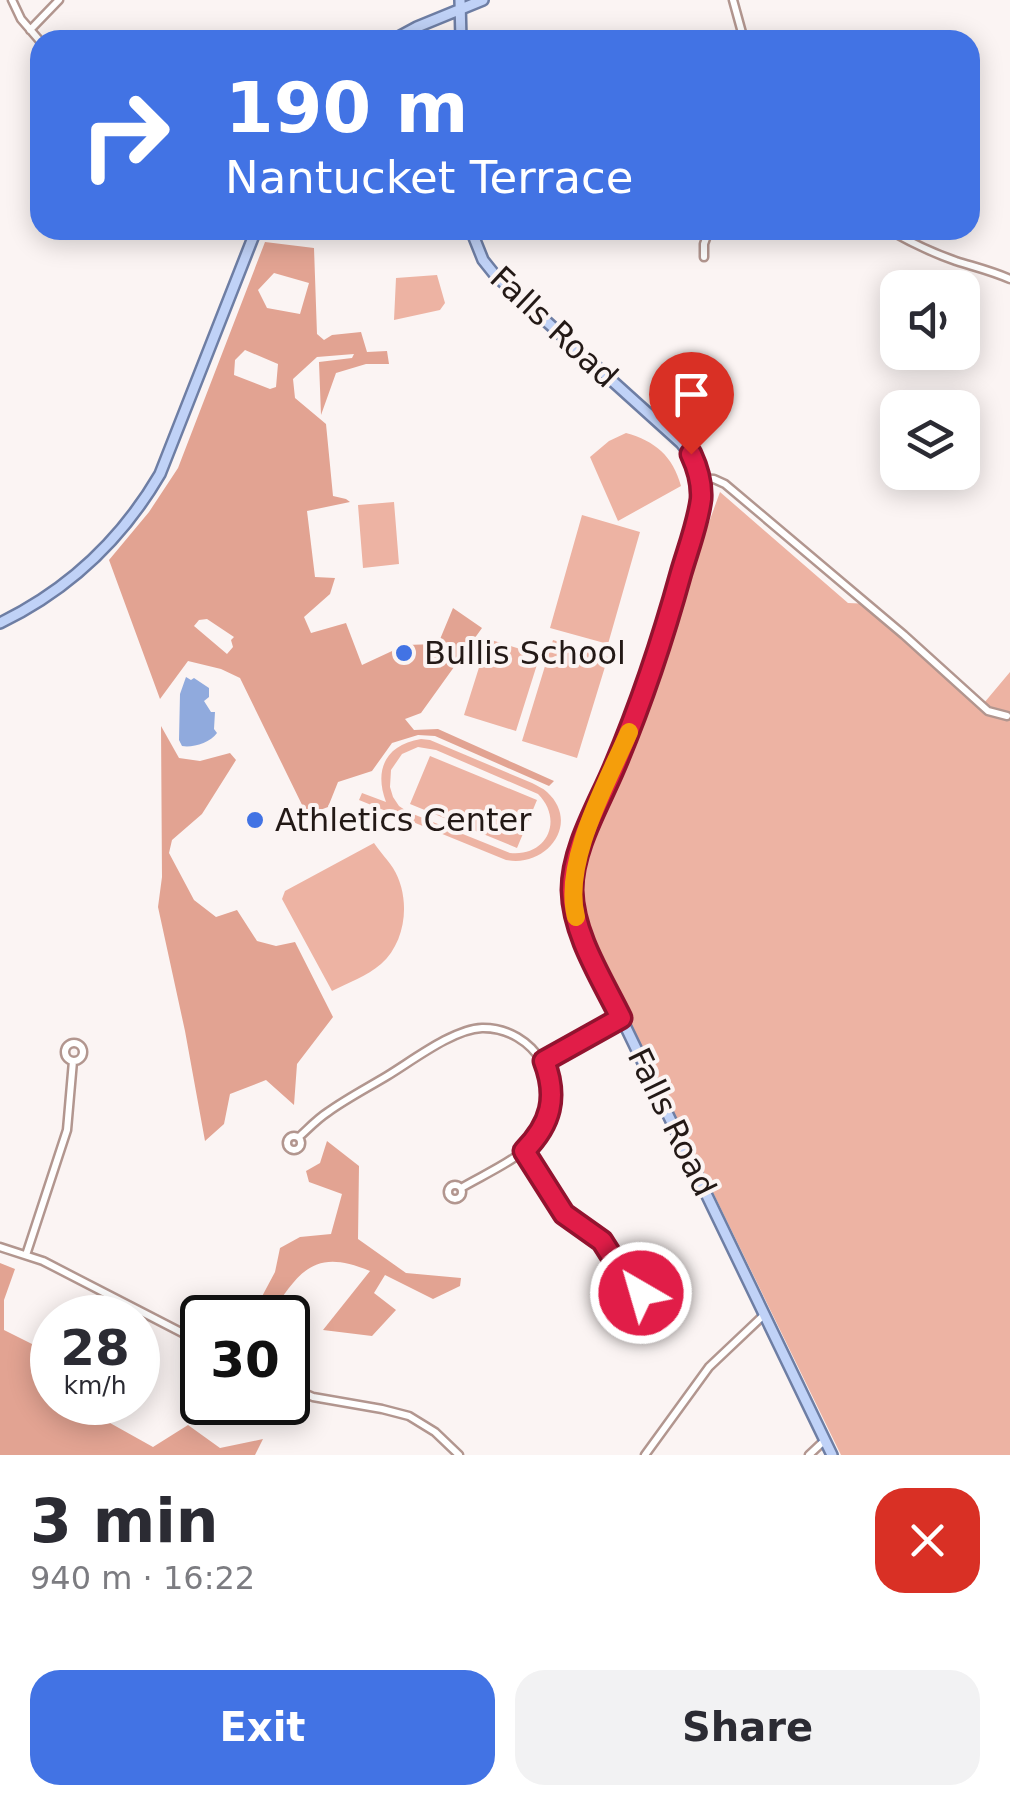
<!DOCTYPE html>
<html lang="en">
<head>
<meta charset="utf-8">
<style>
  body { margin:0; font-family:"DejaVu Sans",sans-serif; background:#f2f2f3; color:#2b2b33; height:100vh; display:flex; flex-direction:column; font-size:38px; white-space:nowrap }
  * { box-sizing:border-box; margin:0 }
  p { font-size:32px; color:#7c7c81 }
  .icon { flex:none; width:55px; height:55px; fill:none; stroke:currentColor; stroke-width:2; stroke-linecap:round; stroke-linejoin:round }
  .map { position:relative; height:1455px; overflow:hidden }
  .sheet { display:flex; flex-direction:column; background:#fff; flex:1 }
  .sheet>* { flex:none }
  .guide { position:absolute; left:30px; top:30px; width:950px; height:210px; border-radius:30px; box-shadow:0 5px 25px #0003; background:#4273e4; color:#fff; overflow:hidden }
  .buttons { position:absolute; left:880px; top:270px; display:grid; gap:20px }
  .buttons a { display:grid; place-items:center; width:100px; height:100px; border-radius:20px; background:#fff; box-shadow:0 5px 25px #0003; font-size:50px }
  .speed { position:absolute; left:30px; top:1295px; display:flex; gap:20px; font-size:50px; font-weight:700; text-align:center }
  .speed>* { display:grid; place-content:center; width:130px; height:130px; border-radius:50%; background:#fff; box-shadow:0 5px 25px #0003; line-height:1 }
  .speed small { font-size:25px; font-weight:400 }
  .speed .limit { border:5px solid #111; border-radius:15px; background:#fff; color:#111 }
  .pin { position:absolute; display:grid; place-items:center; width:85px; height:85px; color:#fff; margin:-102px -42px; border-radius:50% 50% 50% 0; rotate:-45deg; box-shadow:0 0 10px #0007 }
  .pin .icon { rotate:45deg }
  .me { position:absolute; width:110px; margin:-55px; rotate:322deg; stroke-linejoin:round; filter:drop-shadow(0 0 8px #0008) }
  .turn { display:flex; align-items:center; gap:35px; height:210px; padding:0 30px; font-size:45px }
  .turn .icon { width:130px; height:130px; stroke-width:2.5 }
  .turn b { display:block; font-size:70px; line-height:85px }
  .round { display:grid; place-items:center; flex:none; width:105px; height:105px; border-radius:30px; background:#f2f2f3 }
  .overview { display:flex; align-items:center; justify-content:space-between; height:170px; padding:0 30px }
  h1 { font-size:60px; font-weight:800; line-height:75px }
  .button { display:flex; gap:20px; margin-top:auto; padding:20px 30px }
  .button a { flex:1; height:115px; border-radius:30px; background:#4273e4; color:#fff; font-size:40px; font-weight:800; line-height:115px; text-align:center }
  .button a+a { background:#f2f2f3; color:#2b2b33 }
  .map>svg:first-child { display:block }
  .green { fill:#edb3a3; fill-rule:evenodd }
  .forest { fill:#e2a392; fill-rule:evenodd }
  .water { fill:#90aadd }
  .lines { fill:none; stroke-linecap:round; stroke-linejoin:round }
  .minor-casing { stroke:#b2968f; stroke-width:11 }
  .major-casing { stroke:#6e7ea4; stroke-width:14 }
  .minor { stroke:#fff; stroke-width:6 }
  .major { stroke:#c0d2f7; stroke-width:9 }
  .route-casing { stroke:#92132f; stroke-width:25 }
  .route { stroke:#e11d48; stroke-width:18 }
  .slow { stroke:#f59e0b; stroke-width:18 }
  .poi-dot { fill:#4273e4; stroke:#fbf4f3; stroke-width:4 }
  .labels { text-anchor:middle; stroke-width:8; stroke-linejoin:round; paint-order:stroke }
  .street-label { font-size:32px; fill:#231916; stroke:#fbf4f3 }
  .poi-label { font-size:32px; fill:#231916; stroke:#fbf4f3; text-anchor:start }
</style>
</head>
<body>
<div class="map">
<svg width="1010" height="1455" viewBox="0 0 1010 1455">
  <rect width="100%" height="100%" fill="#fbf4f3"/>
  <!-- green -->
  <path class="green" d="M437,275l8,28 -5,7 -46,10 2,-42z
    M626,433c29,8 47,23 55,53l-63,35 -28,-64 19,-16z
    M720,492l128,111 24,1 112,99 26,-31v783h-169l-250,-513 -12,-31 1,-40 75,-177 37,-125z
    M394,502l5,62 -36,4 -5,-63z
    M582,515l58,17 -32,112 -58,-16z
    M488,639l52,16 -24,76 -52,-16z
    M553,640l55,17 -31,101 -55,-17z
    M421,739l9,1 102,43c5,3 11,5 15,9 34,31 0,76 -41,68l-147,-60 3,-7 24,9c-12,-32 -1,-57 35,-63zM418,747l18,3 102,44c26,26 9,63 -28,59l-102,-41 -9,-6 -6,-9 -3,-10 1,-17 11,-16z
    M430,756l107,44 -20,48 -107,-44z
    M374,843c6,9 14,17 19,25 18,29 14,73 -12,96 -14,12 -33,19 -49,27l-50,-92 3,-8z"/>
  <!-- forest -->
  <path class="forest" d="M265,242l49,6 3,86 7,6 8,-5 29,-3 6,20 20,-1 2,13h-23l-30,9 -15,42 -2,-53 33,-4 2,-4 -37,3 -24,22 2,19 31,26 7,72 13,3 4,3 -43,9 8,66 20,1 -5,16 -26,23 7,16 35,-10 16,42 43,-20 33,-1 15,-36 29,20 -61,85 -16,6 9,11 24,-1 116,52 -5,5 -114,-50 -17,-1 -26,8 -20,28 -34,11 -10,25 -21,8 -67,-137 -19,-9 -33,-8 -28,38 -51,-139 40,-48 29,-44zM274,273l35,10 -9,31 -33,-6 -9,-18zM245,350l33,14 -2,23 -6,2 -36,-14 1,-15zM207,619l27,18 -3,3 2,7 -6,7 -33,-28 5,-6z
    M161,726l18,32 21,3 30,-8 6,7 -34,54 -30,26 -3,13 25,47 22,17 21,-7 20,31 19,5 19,-4 38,75 -36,47 -3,41 -28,-25 -36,14 -6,30 -19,17 -20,-110 -27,-124 4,-30z
    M327,1141l32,25 -1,73 48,34 55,5 -1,8 -27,13 -48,-24 -11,18 22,17 -24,26 -49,-6 47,-59c-57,-24 -71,1 -101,46h-18l24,-45 5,-24 20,-11 31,-3 11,-40 -33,-12 -3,-11 14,-8z
    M0,1263l15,6 -11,31v30l28,14 18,-5 2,-5v68l66,1 -8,20 43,24 35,-22 32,23 43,-9 -8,16h-255z"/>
  <!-- water -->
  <path class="water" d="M186,677l5,3 3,-2 15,10v9l-5,4 7,11h4l-1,17 3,4c-7,10 -25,15 -35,13l-3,-6 1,-46z"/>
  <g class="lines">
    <!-- minor casing -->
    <g class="minor-casing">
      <path id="minor" d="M12,0l9,19 19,22
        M733,0l11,40
        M30,30l29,-30
        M889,230c21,12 44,23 67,31 19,6 36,10 54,18
        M704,257v-13l5,-14
        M700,478l14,1 11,5 179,151 84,76 19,5
        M65 1052a9 9 0 1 1 18 0a9 9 0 1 1-18 0Z
        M544,1061l77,-43
        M287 1143a7 7 0 1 1 14 0a7 7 0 1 1-14 0Z
        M299,1137c9,-8 18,-18 29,-25 18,-13 39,-24 59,-36 25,-15 66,-47 95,-48 52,-1 89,58 60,103 -18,27 -54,41 -81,57
        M524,1151l35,58 10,11 33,21 26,41 -3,5 1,6 4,4 9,-2 3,-5 -1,-6 -4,-4 -9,2
        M448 1192a7 7 0 1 1 14 0a7 7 0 1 1-14 0Z
        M0,1247l43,14 159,82
        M26,1255l41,-125 6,-69
        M288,1386l25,11 69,12 27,7 26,16 24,23
        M645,1455l64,-88 56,-53
        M809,1455l16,-15"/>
    </g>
    <!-- major casing -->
    <g class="major-casing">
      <path id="major" d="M460,0l1,40
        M393,40l24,-13 66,-27
        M471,230l12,30 12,15 186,168c20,23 22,45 16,73 -18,64 -33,131 -58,192 -13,34 -28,67 -42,100 -10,23 -22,48 -24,73 -3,27 7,51 18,74l241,500
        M0,623c68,-33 122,-84 160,-149l96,-244"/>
    </g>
    <!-- minor -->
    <use href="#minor" class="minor"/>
    <!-- major -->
    <use href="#major" class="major"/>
  </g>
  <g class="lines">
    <!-- route casing -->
    <g class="route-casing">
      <path id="route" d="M641,1293v-9l-5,-4 -8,2 -26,-41 -38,-27 -40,-63c27,-27 34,-54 20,-90l77,-43c-19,-39 -48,-83 -49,-128 0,-41 26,-84 42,-122 28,-66 48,-126 67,-195 7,-24 17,-50 20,-74 1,-16 -3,-30 -10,-45"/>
    </g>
    <!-- route -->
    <use href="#route" class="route"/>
    <!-- slow -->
    <path class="slow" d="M576,917c-14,-55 31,-134 53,-185"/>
  </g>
  <!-- markers -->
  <g class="poi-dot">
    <circle cx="404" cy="653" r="10"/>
    <circle cx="255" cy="820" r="10"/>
  </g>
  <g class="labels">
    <!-- street labels -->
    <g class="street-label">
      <text transform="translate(554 327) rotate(43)" y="11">Falls Road</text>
      <text transform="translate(672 1122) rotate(64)" y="11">Falls Road</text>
    </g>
    <!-- poi labels -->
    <g class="poi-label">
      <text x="424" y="664">Bullis School</text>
      <text x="275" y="831">Athletics Center</text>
    </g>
  </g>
</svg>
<div class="buttons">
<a><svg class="icon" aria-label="sound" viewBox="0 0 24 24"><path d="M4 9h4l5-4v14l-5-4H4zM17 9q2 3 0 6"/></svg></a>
<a><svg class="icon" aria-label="layers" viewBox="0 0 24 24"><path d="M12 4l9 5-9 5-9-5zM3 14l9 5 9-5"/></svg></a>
</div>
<div class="speed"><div>28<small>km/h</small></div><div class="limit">30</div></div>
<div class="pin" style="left:691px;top:454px;background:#d93025"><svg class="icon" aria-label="arrive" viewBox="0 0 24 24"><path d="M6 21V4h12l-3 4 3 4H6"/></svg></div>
<svg class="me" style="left:641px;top:1293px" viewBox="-20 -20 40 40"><circle r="17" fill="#e11d48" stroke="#fff" stroke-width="3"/><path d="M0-11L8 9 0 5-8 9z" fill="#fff"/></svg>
<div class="guide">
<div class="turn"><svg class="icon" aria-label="right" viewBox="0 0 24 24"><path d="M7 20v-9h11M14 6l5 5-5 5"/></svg><div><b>190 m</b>Nantucket Terrace</div></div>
</div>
</div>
<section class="sheet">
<div class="overview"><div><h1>3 min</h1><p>940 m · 16:22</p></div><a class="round" style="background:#d93025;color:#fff"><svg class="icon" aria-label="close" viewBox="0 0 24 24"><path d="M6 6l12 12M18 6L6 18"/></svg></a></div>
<div class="button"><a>Exit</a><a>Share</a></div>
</section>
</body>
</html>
